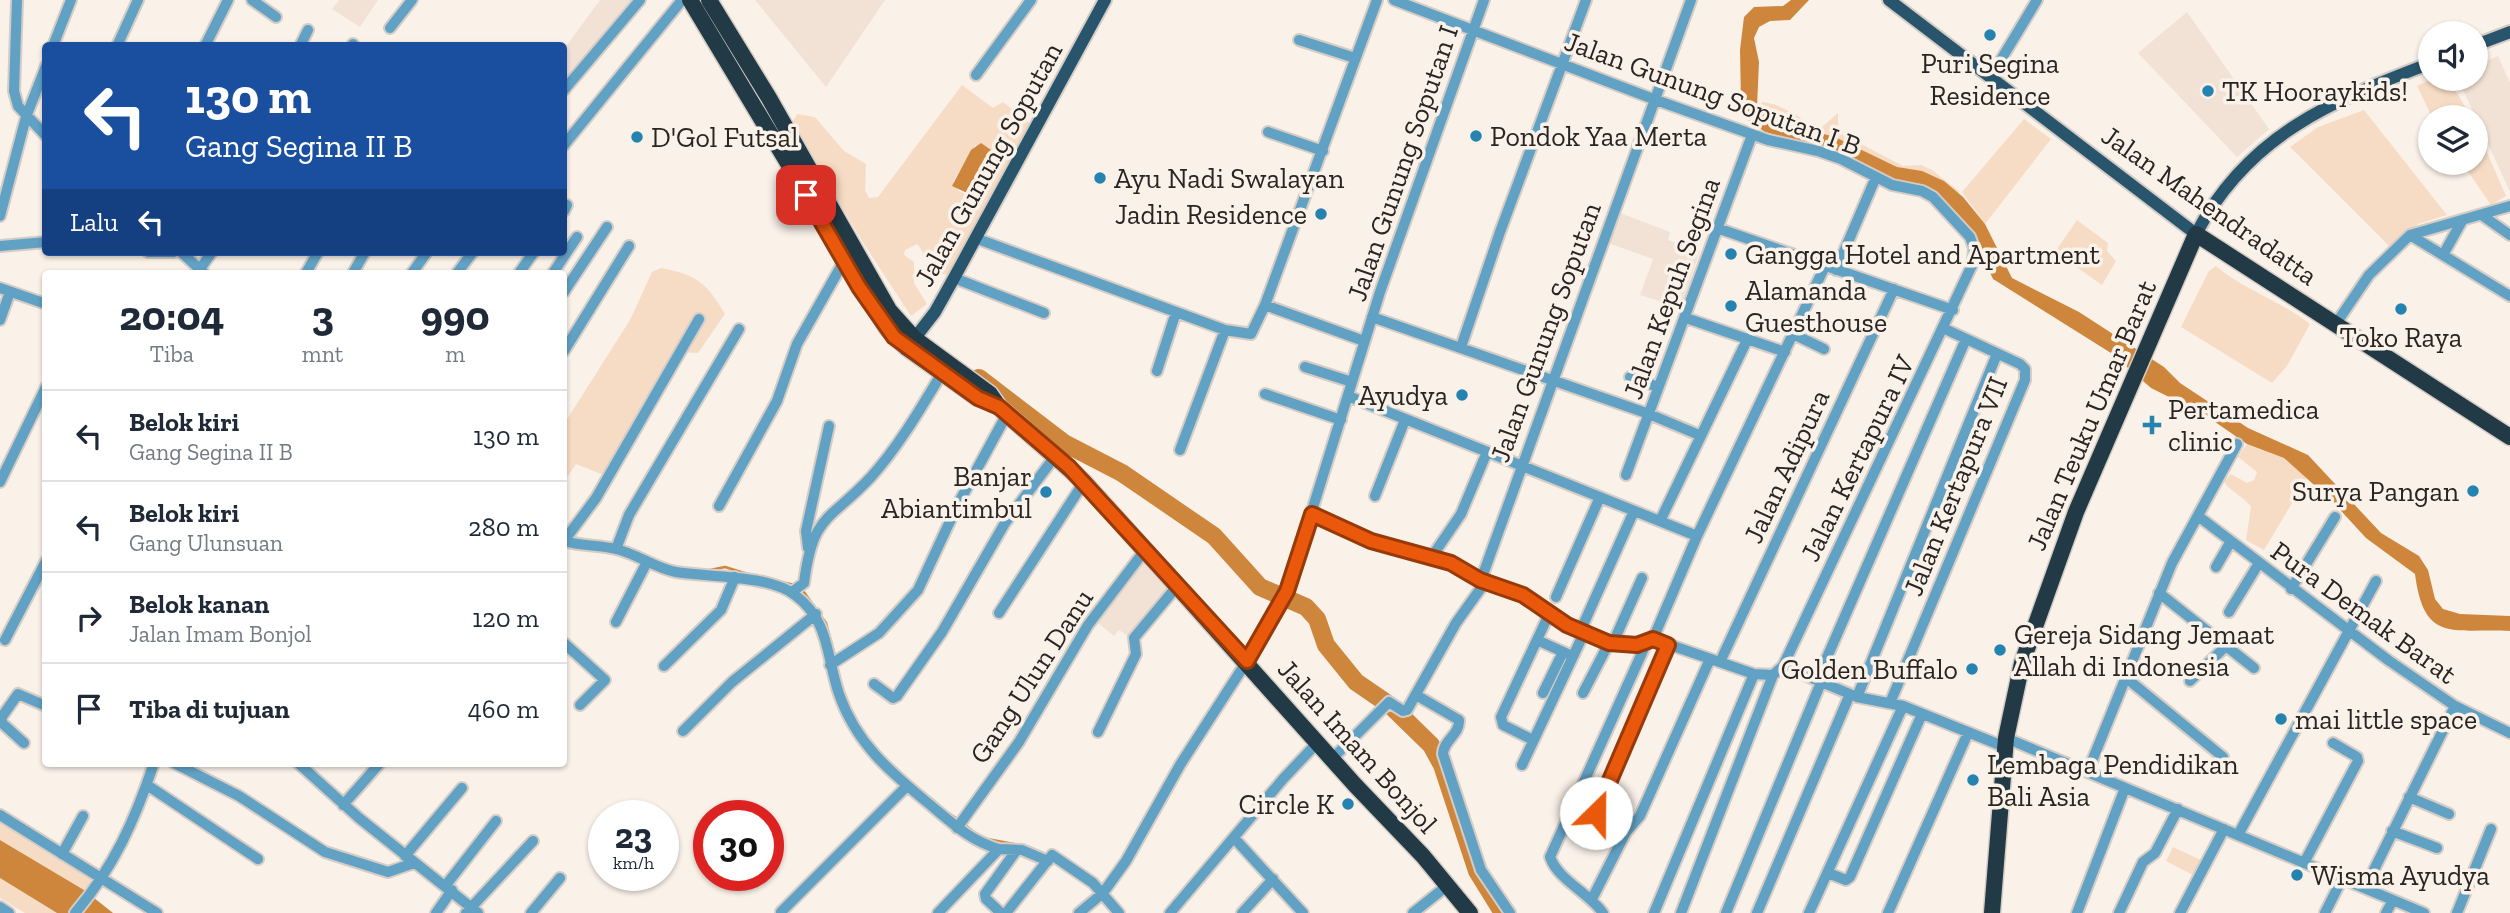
<!DOCTYPE html>
<html lang="id">
<head>
<meta charset="utf-8">
<style>
  body { margin:0; font-family:"Zilla Slab",serif; background:#f6f6f7; color:#1f2937; height:100vh; display:flex; flex-direction:column; font-size:26px; white-space:nowrap }
  * { box-sizing:border-box; margin:0 }
  p { font-size:23px; color:#747a83 }
  .icon { flex:none; width:38px; height:38px; fill:none; stroke:currentColor; stroke-width:2; stroke-linecap:round; stroke-linejoin:round }
  .map { position:relative; flex:1; overflow:hidden }
  .side { position:absolute; left:42px; top:270px; width:525px; height:497px; display:flex; flex-direction:column; background:#fff; border-radius:7px; box-shadow:0 2px 5px #0004 }
  .side>* { flex:none }
  .banner { position:absolute; left:42px; top:42px; width:525px; height:214px; border-radius:7px; box-shadow:0 2px 5px #0004; background:#1a4fa0; color:#fff; overflow:hidden }
  .tools { position:absolute; left:2418px; top:21px; display:grid; gap:14px }
  .tools a { display:grid; place-items:center; width:70px; height:70px; border-radius:50%; background:#fff; box-shadow:0 2px 5px #0004; font-size:35px }
  .speed { position:absolute; left:588px; top:800px; display:flex; gap:14px; font-size:35px; font-weight:700; text-align:center }
  .speed>* { display:grid; place-content:center; width:91px; height:91px; border-radius:50%; background:#fff; box-shadow:0 2px 5px #0004; line-height:1 }
  .speed small { font-size:18px; font-weight:400 }
  .speed .limit { border:10px solid #d22; background:#fff; color:#111 }
  .pin { position:absolute; display:grid; place-items:center; width:60px; height:60px; color:#fff; margin:-30px; border-radius:14px; box-shadow:0 4px 10px #0006 }
  .me { position:absolute; width:77px; margin:-38px; rotate:23deg; stroke-linejoin:round; filter:drop-shadow(0 0 5px #0008) }
  .turn { display:flex; align-items:center; gap:24px; height:147px; padding:0 28px; font-size:32px }
  .turn .icon { width:91px; height:91px; stroke-width:2.5 }
  .turn b { display:block; font-size:49px; line-height:60px }
  .then { display:flex; align-items:center; height:66px; padding:0 28px; background:#0003; gap:14px; font-size:26px }
  .eta { display:flex; justify-content:space-evenly; align-items:center; height:119px; text-align:center }
  .eta b { font-size:42px; font-weight:700; line-height:49px }
  ul { padding:0; list-style:none }
  li { display:flex; align-items:center; gap:21px; height:91px; padding:0 28px; border-top:2px solid #e0e1e3 }
  li div { flex:1 }
  li b { display:block; font-size:26px }
  li em { font-style:normal }
  .map>svg:first-child { display:block }
  .built { fill:#f2e2d5 }
  .green { fill:#f7dcc5; fill-rule:evenodd }
  .water { fill:#ce863d }
  .lines { fill:none; stroke-linecap:round; stroke-linejoin:round }
  .stream { stroke:#ce863d; stroke-width:2.5 }
  .river { stroke:#ce863d; stroke-width:18 }
  .minor-casing { stroke:#d4ccc5; stroke-width:14 }
  .major-casing { stroke:#d4ccc5; stroke-width:16 }
  .highway-casing { stroke:#d4ccc5; stroke-width:19 }
  .minor { stroke:#61a1c4; stroke-width:10 }
  .major { stroke:#28546c; stroke-width:12 }
  .highway { stroke:#223946; stroke-width:16 }
  .route-casing { stroke:#983908; stroke-width:18 }
  .route { stroke:#ea580c; stroke-width:12 }
  .poi-dot { fill:#2583af; stroke:#faf1e9; stroke-width:2.5 }
  .labels { text-anchor:middle; stroke-width:7; stroke-linejoin:round; paint-order:stroke }
  .poi-label { font-size:28px; fill:#292523; stroke:#faf1e9; text-anchor:start }
  .street-label { font-size:28px; fill:#292523; stroke:#faf1e9 }
</style>
</head>
<body>
<div class="map">
<svg width="2510" height="913" viewBox="0 0 2510 913">
  <rect width="100%" height="100%" fill="#faf1e9"/>
  <!-- built -->
  <path class="built" d="M339,0h39l-18,27 -28,-18z
    M600,0h40l-76,98v-49z
    M755,0h130l-59,87z
    M2187,12l82,117 -32,28 -99,-104z
    M2498,56l12,27v109l-52,-113h18v-13z
    M1615,211l55,21 -2,8 32,11 -19,57 -41,-13 13,-36 -48,-17z
    M1144,558l27,30 -39,51 -13,-9 -5,6 -17,-14z"/>
  <!-- green -->
  <path class="green" d="M2431,79h18l22,38h-39l-15,-31z
    M962,85l31,23 10,-6 28,22 -73,139 -9,12c-21,-1 -21,-19 -32,-31l-12,6 -1,5 10,7v21l13,21 -16,12 -47,-72 -72,-121 5,-9 18,3 29,34 22,13 -1,26 4,8 9,-1zM976,144l-7,52 -10,-5 -6,-9z
    M1762,102c21,2 36,16 56,25h4l16,-14v19l65,34 18,-1 11,5 28,22 -3,1 -21,-16 -39,-10 -62,-30 -55,-15 -21,-15z
    M2364,110l83,105 -29,9 -27,24 -101,-101 28,-20z
    M2024,119l27,20 -66,85 -23,-32z
    M2476,127l30,69 -15,9 -29,-42h14z
    M2077,220l31,23 -1,8 9,10 -14,24 -47,-33z
    M2216,266c28,24 65,35 94,58l-23,42 -15,17 -91,-56 28,-56z
    M661,268c36,7 45,14 64,46l-27,39 -21,-1 -73,123 -28,-11 -12,18v-58l66,-104 22,-48z
    M2247,444l37,14 23,20 -43,72 -18,-10 5,-33c-7,-11 -24,-17 -27,-26l7,-7 16,9 7,-3 3,-8 -19,-15z
    M0,822l94,56 -10,12 -84,-50z
    M2173,847l28,13 -8,15 -27,-14z
    M0,878l57,35h-32l-25,-15z"/>
  <!-- water -->
  <path class="water" d="M1791,0h18l-19,20 -20,1 -11,6 -5,11 5,24 -2,45 23,15 55,15 62,30 25,4 22,10 19,16 22,27 27,54 67,34 85,55 16,16 68,45 60,27 73,78 38,23 9,14 7,29 8,10 17,5 50,2v15c-57,-3 -86,13 -95,-57l-49,-36 -34,-37 -48,-43 -37,-14 -42,-29 -54,-27 -40,-35 -118,-74 -22,-49 -39,-40 -37,-9 -93,-39 -37,-10 -17,-12 -6,-6 -1,-12 -1,-52 4,-33 10,-10 29,-1z
    M981,143l10,7 7,12 -20,36 -26,-12 19,-36z
    M0,840l84,50 29,23h-56l-57,-35z"/>
  <g class="lines">
    <!-- stream -->
    <path class="stream" d="M710,570l15,-3 26,8
      M781,582l14,3
      M801,588l25,35 9,33
      M837,666l3,14
      M947,812l12,8
      M964,824l11,9
      M987,839l32,6
      M1025,846l23,9"/>
    <!-- river -->
    <path class="river" d="M979,378l85,65 58,30 92,63 46,51 46,20 11,12 9,26 30,37 35,24 40,39 11,20 35,106 26,42"/>
    <!-- minor casing -->
    <g class="minor-casing">
      <path id="minor" d="M17,0l-3,91 4,15 28,30
        M252,0l24,17
        M390,28l22,-28
        M1299,40l56,18
        M53,46l18,-46
        M117,46l21,-46
        M205,46l23,-46
        M300,46l8,-16
        M352,46l1,-2
        M976,75l55,-75
        M1990,78l47,-78
        M564,90l76,-90
        M1268,132l55,19
        M564,145l118,-145
        M564,211l3,-6
        M0,216l26,-99 20,-51
        M2483,216l27,19
        M1717,228l236,82
        M2410,235l100,61
        M975,238l250,92 26,4 14,-29 112,-305
        M0,246l46,-4
        M148,252h26
        M181,252l23,21
        M2443,255l19,-34
        M200,269l12,-17
        M1836,270l40,-93
        M306,273l12,-21
        M353,273l12,-21
        M412,273l15,-21
        M457,273l16,-21
        M519,273l15,-21
        M553,273l24,-36
        M954,278l90,35
        M0,288l46,16
        M564,292l43,-65
        M1265,305l99,36
        M1372,317l277,97 50,21
        M1686,318l99,34
        M0,320l10,-28
        M2335,325l34,-50 41,-40 100,-29
        M1793,334l31,15
        M1461,347l39,-115 86,-232
        M564,351l65,-105
        M1305,367l47,15
        M1157,371l19,-59
        M1630,377l28,10
        M1265,394l76,26
        M1348,396l349,140
        M1180,450l45,-120
        M1626,475l126,-340
        M0,482l46,-95
        M1375,496l30,-76
        M719,506l58,-105 20,-57 47,-83
        M1312,514l59,27 80,22 30,17 42,15 44,30 42,18 28,2 16,-6 101,35 19,1 10,-9 190,-403 1,-15 -4,-11 -37,-40 -11,-6 -30,-6 -51,-26 -23,-8 -50,-11 -112,-40 -262,-100
        M2198,516l190,144 67,46 55,27
        M1660,521l88,-183
        M564,541c17,5 35,4 52,8 21,5 39,19 60,23 31,5 94,3 119,23 35,26 31,61 44,99 17,49 50,77 89,109 23,19 42,38 71,46l-61,64
        M564,541l32,-43 103,-179
        M808,548l-2,-17 23,-105
        M616,549l13,-34 110,-186
        M1431,558l30,-44 26,-62
        M2216,567l15,-26
        M1481,580l210,-580
        M2291,589l44,-72
        M792,592l12,-9c9,-70 25,-61 67,-106 28,-31 50,-69 71,-104
        M2159,593l95,75
        M1556,597l44,-100
        M2229,612l30,-49
        M999,613l85,-131
        M616,622l31,-60
        M1580,632l54,-121
        M1653,639l44,-103 128,-270
        M5,640l41,-79
        M1537,640l33,15
        M564,643l41,37 -25,25
        M1613,643l29,-65
        M1720,662l174,-373
        M830,665l49,-32 39,-43 40,-86 49,-90
        M664,666l57,-56 14,-33
        M1783,666l74,31 46,9 102,41
        M2125,677l98,80
        M1818,678l148,-339
        M2190,681l35,-34
        M874,684l19,14 4,-2 45,-64 63,-109 51,-68
        M1543,693l20,-41
        M1583,693l26,-50
        M1416,695l43,25c1,15 -16,20 -16,34l38,116 29,43
        M1857,697l140,-343
        M1890,703l135,-323v-11l-5,-5 -75,-35
        M683,731l49,-49 84,-68
        M1098,732l38,-78 -2,-16 44,-53
        M2006,738l418,175
        M1533,740l-30,-15 -2,-8 49,-105
        M24,743l-21,-19 -2,-6 17,-24 28,12
        M1333,758l56,-56 14,9 4,-1 49,-87 30,-42
        M174,763l65,33 86,56 63,20 26,-9
        M298,763l61,55 119,95
        M1522,765l62,-132
        M2088,771l84,-208 65,-119
        M147,785l111,74
        M2409,797l40,17
        M343,805l37,-42
        M0,815l157,98
        M957,828l62,-86 69,-117 57,-75
        M2392,831l45,17
        M1626,832l-30,-19 72,-168
        M2238,835l138,-254
        M1235,839l68,74
        M999,849l23,1 26,11
        M62,854l21,-38
        M405,856l57,-68
        M2304,863l54,-102 -1,-4 -24,-14
        M1828,873l18,7 4,-3 72,-163
        M446,885l50,-64
        M2365,888l90,-182
        M1592,899l34,-67 14,-16 70,-157
        M0,907l9,6
        M781,912l126,-126
        M75,913c39,-46 60,-93 79,-150
        M436,913l16,-23
        M466,913l67,-72
        M531,913l29,-35
        M1001,913l-15,-14 -1,-5 31,-43
        M1006,913l46,-58 41,28 26,30
        M1079,913l24,-20 23,-32 54,-96 67,-104 40,-70 93,-299 104,-292
        M1170,913l113,-134 35,-37
        M1242,913l31,-34
        M1413,913l35,-28
        M1603,913c-14,-20 -45,-33 -53,-56l96,-213
        M1654,913l100,-239
        M1681,913l92,-238
        M1726,913l96,-233
        M1757,913l93,-219
        M1809,913l94,-207
        M1888,913l80,-180
        M2077,913l48,-125
        M2119,913l24,-51 12,-9 23,-44
        M2180,913l44,-84
        M2325,913l17,-34
        M2386,913l7,-13
        M2457,913l34,-84"/>
    </g>
    <!-- major casing -->
    <g class="major-casing">
      <path id="major" d="M1889,0l307,234c52,-99 135,-133 235,-171
        M2476,45l34,-13
        M911,343l24,-31 19,-34 151,-278"/>
    </g>
    <!-- highway casing -->
    <g class="highway-casing">
      <path id="highway" d="M690,0l197,328 20,20 71,50
        M709,0l60,98 120,212 26,29 75,55 9,13 85,75 271,303 68,71 47,57
        M1992,913l14,-175 16,-75 54,-151 120,-278 314,203"/>
    </g>
    <!-- minor -->
    <use href="#minor" class="minor"/>
    <!-- major -->
    <use href="#major" class="major"/>
    <!-- highway -->
    <use href="#highway" class="highway"/>
  </g>
  <g class="lines">
    <!-- route casing -->
    <g class="route-casing">
      <path id="route" d="M806,195l53,92 35,50 84,61 21,9 70,60 178,194 40,-70 25,-77 59,27 80,22 29,17 43,15 44,30 42,18 28,2 16,-6 15,6 -72,168"/>
    </g>
    <!-- route -->
    <use href="#route" class="route"/>
  </g>
  <!-- markers -->
  <g class="poi-dot">
    <circle cx="1990" cy="35" r="7"/>
    <circle cx="2208" cy="91" r="7"/>
    <circle cx="1476" cy="136" r="7"/>
    <circle cx="637" cy="137" r="7"/>
    <circle cx="1100" cy="178" r="7"/>
    <circle cx="1321" cy="214" r="7"/>
    <circle cx="1731" cy="254" r="7"/>
    <circle cx="1731" cy="306" r="7"/>
    <circle cx="2401" cy="309" r="7"/>
    <circle cx="1462" cy="395" r="7"/>
    <path d="M2148.5 414.5h7v7h7v7h-7v7h-7v-7h-7v-7h7z"/>
    <circle cx="2473" cy="491" r="7"/>
    <circle cx="1046" cy="492" r="7"/>
    <circle cx="2000" cy="650" r="7"/>
    <circle cx="1972" cy="669" r="7"/>
    <circle cx="2281" cy="719" r="7"/>
    <circle cx="1973" cy="780" r="7"/>
    <circle cx="1348" cy="804" r="7"/>
    <circle cx="2297" cy="875" r="7"/>
  </g>
  <g class="labels">
    <!-- poi labels -->
    <g class="poi-label">
      <text x="1990" y="73" text-anchor="middle">Puri Segina<tspan x="1990" dy="32">Residence</tspan></text>
      <text x="2222" y="101">TK Hooraykids!</text>
      <text x="1490" y="146">Pondok Yaa Merta</text>
      <text x="651" y="147">D'Gol Futsal</text>
      <text x="1114" y="188">Ayu Nadi Swalayan</text>
      <text x="1307" y="224" text-anchor="end">Jadin Residence</text>
      <text x="1745" y="264">Gangga Hotel and Apartment</text>
      <text x="1745" y="300">Alamanda<tspan x="1745" dy="32">Guesthouse</tspan></text>
      <text x="2401" y="347" text-anchor="middle">Toko Raya</text>
      <text x="1448" y="405" text-anchor="end">Ayudya</text>
      <text x="2168" y="419">Pertamedica<tspan x="2168" dy="32">clinic</tspan></text>
      <text x="1032" y="486" text-anchor="end">Banjar<tspan x="1032" dy="32">Abiantimbul</tspan></text>
      <text x="2459" y="501" text-anchor="end">Surya Pangan</text>
      <text x="2014" y="644">Gereja Sidang Jemaat<tspan x="2014" dy="32">Allah di Indonesia</tspan></text>
      <text x="1958" y="679" text-anchor="end">Golden Buffalo</text>
      <text x="2295" y="729">mai little space</text>
      <text x="1987" y="774">Lembaga Pendidikan<tspan x="1987" dy="32">Bali Asia</tspan></text>
      <text x="1334" y="814" text-anchor="end">Circle K</text>
      <text x="2311" y="885">Wisma Ayudya</text>
    </g>
    <!-- street labels -->
    <g class="street-label">
      <text transform="translate(1713 93) rotate(20)" y="10">Jalan Gunung Soputan I B</text>
      <text transform="translate(1402 163) rotate(-71)" y="10">Jalan Gunung Soputan I</text>
      <text transform="translate(988 164) rotate(-61)" y="10">Jalan Gunung Soputan</text>
      <text transform="translate(2210 205) rotate(35)" y="10">Jalan Mahendradatta</text>
      <text transform="translate(1671 288) rotate(-70)" y="10">Jalan Kepuh Segina</text>
      <text transform="translate(1545 332) rotate(-70)" y="10">Jalan Gunung Soputan</text>
      <text transform="translate(2091 415) rotate(-67)" y="10">Jalan Teuku Umar Barat</text>
      <text transform="translate(1857 458) rotate(-64)" y="10">Jalan Kertapura IV</text>
      <text transform="translate(1786 466) rotate(-65)" y="10">Jalan Adipura</text>
      <text transform="translate(1955 486) rotate(-68)" y="10">Jalan Kertapura VII</text>
      <text transform="translate(2364 612) rotate(36)" y="10">Pura Demak Barat</text>
      <text transform="translate(1031 676) rotate(-57)" y="10">Gang Ulun Danu</text>
      <text transform="translate(1358 746) rotate(48)" y="10">Jalan Imam Bonjol</text>
    </g>
  </g>
</svg>
<div class="tools">
<a><svg class="icon" aria-label="sound" viewBox="0 0 24 24"><path d="M4 9h4l5-4v14l-5-4H4zM17 9q2 3 0 6"/></svg></a>
<a><svg class="icon" aria-label="layers" viewBox="0 0 24 24"><path d="M12 4l9 5-9 5-9-5zM3 14l9 5 9-5"/></svg></a>
</div>
<div class="speed"><div>23<small>km/h</small></div><div class="limit">30</div></div>
<div class="pin" style="left:806px;top:195px;background:#d93025"><svg class="icon" aria-label="arrive" viewBox="0 0 24 24"><path d="M6 21V4h12l-3 4 3 4H6"/></svg></div>
<svg class="me" style="left:1596px;top:813px" viewBox="-20 -20 40 40"><circle r="19" fill="#fff"/><path d="M0-13L10 11 0 6-10 11z" fill="#ea580c"/></svg>
<div class="banner">
<div class="turn"><svg class="icon" aria-label="left" viewBox="0 0 24 24"><path d="M17 20v-9H6M10 6l-5 5 5 5"/></svg><div><b>130 m</b>Gang Segina II B</div></div>
<div class="then">Lalu<svg class="icon" aria-label="left" viewBox="0 0 24 24"><path d="M17 20v-9H6M10 6l-5 5 5 5"/></svg></div>
</div>
<section class="side">
<div class="eta">
<div><b>20:04</b><p>Tiba</p></div>
<div><b>3</b><p>mnt</p></div>
<div><b>990</b><p>m</p></div>
</div>
<ul>
<li><svg class="icon" aria-label="left" viewBox="0 0 24 24"><path d="M17 20v-9H6M10 6l-5 5 5 5"/></svg><div><b>Belok kiri</b><p>Gang Segina II B</p></div><em>130 m</em></li>
<li><svg class="icon" aria-label="left" viewBox="0 0 24 24"><path d="M17 20v-9H6M10 6l-5 5 5 5"/></svg><div><b>Belok kiri</b><p>Gang Ulunsuan</p></div><em>280 m</em></li>
<li><svg class="icon" aria-label="right" viewBox="0 0 24 24"><path d="M7 20v-9h11M14 6l5 5-5 5"/></svg><div><b>Belok kanan</b><p>Jalan Imam Bonjol</p></div><em>120 m</em></li>
<li><svg class="icon" aria-label="arrive" viewBox="0 0 24 24"><path d="M6 21V4h12l-3 4 3 4H6"/></svg><div><b>Tiba di tujuan</b></div><em>460 m</em></li>
</ul>
</section>
</div>
</body>
</html>
